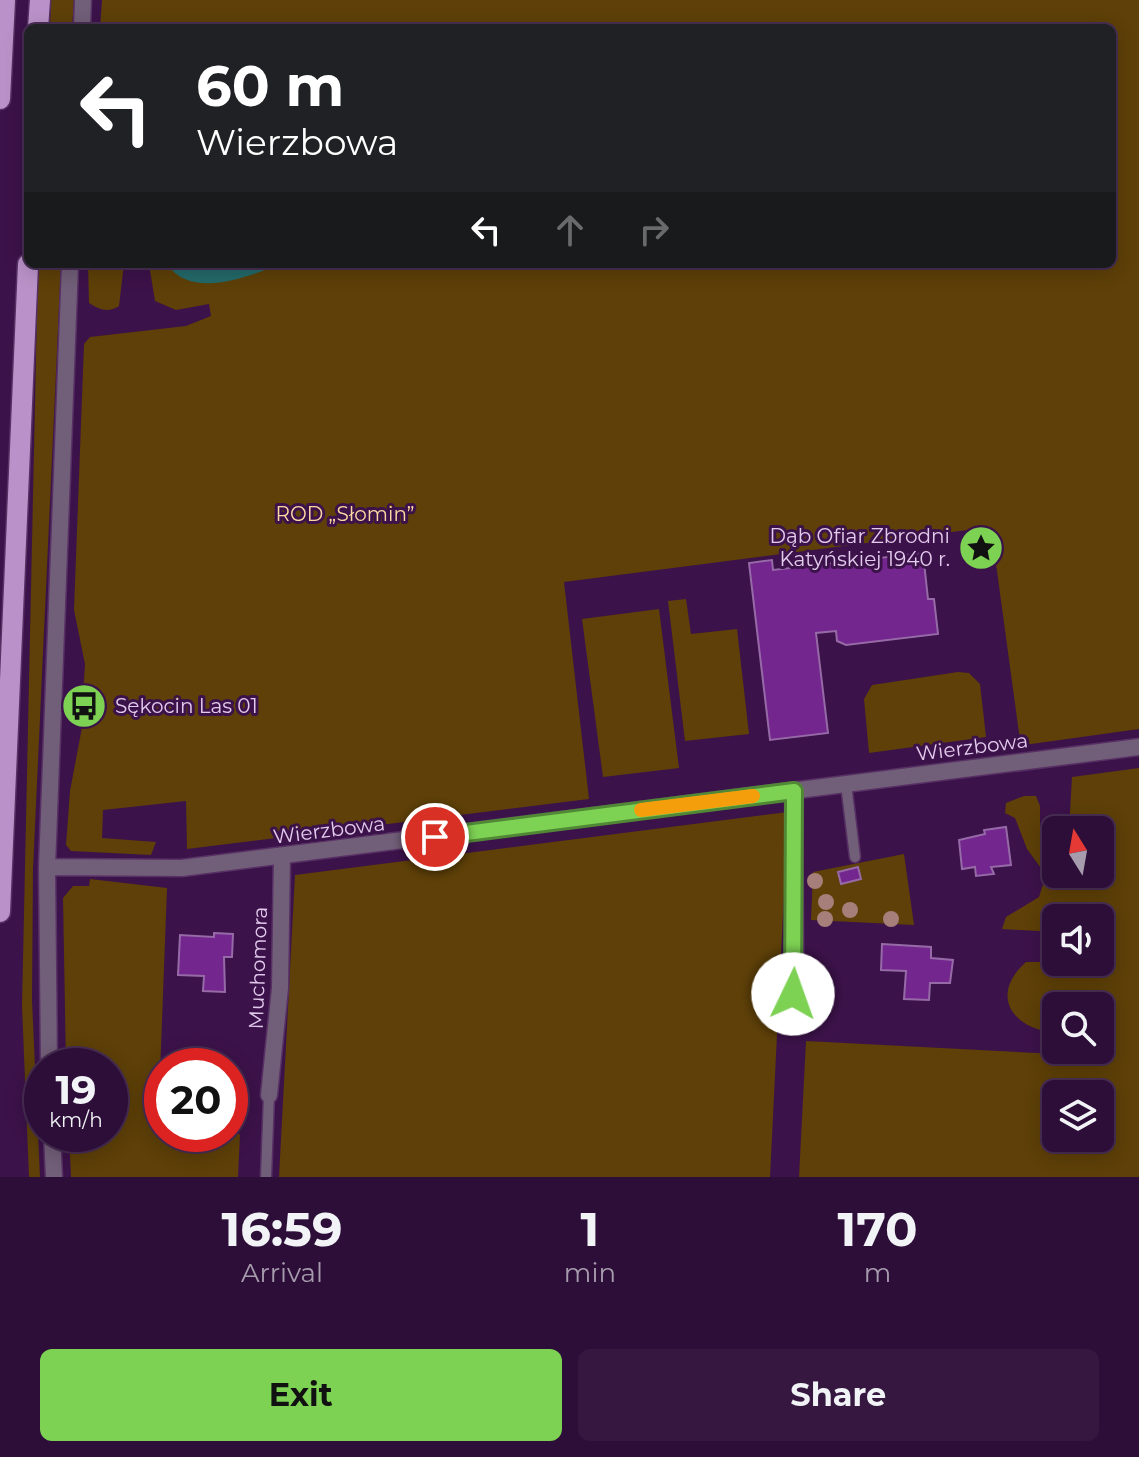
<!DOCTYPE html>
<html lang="en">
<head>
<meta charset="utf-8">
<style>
  body { margin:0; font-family:Montserrat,sans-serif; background:#351740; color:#f1f3f6; height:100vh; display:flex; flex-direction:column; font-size:30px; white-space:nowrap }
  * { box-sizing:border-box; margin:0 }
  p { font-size:26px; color:#a79cae }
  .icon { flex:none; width:44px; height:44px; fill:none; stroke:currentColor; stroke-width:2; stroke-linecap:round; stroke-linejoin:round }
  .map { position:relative; height:1177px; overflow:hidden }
  .details { display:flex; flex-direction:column; background:#2d0e38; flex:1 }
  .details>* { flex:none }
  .banner { position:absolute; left:24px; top:24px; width:1092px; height:244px; border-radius:12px; box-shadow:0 4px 20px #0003,0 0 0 2px #482e53; background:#202124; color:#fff; overflow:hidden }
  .needle { width:52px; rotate:349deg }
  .controls { position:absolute; left:1042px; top:816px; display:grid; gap:16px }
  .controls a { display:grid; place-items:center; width:72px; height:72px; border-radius:12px; background:#2d0e38; box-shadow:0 4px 20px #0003,0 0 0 2px #482e53; font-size:40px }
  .speed { position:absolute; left:24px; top:1048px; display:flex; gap:16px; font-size:40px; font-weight:700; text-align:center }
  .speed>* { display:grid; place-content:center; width:104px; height:104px; border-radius:50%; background:#2d0e38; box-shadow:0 4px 20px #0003,0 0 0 2px #482e53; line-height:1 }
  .speed small { font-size:20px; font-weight:400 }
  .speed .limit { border:12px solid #d22; background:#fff; color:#111 }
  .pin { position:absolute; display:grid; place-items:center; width:68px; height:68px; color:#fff; margin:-34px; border:4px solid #fff; border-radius:50%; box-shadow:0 2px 8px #0007 }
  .me { position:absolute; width:88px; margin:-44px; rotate:3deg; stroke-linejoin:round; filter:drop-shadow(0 0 6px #0008) }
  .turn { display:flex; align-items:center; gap:28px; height:168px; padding:0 40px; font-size:36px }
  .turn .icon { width:104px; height:104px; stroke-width:2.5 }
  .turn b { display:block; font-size:56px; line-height:68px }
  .lanes { display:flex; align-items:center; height:76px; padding:0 40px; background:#0003; justify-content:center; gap:40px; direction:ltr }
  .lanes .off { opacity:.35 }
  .eta { display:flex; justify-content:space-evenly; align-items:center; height:136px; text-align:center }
  .eta b { font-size:48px; font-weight:700; line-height:56px }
  .action { display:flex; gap:16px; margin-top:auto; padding:16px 40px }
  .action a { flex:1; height:92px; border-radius:12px; background:#7dd153; color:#111; font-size:32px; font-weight:700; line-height:92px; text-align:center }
  .action a+a { background:#351740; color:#f1f3f6 }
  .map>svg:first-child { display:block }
  .green { fill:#5e4008; fill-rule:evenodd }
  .water { fill:#24696a }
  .building { fill:#73268d; stroke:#966aa7; stroke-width:2 }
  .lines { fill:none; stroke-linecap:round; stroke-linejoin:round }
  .service-casing { stroke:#573064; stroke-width:13 }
  .minor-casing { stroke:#573064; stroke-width:19 }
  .primary-casing { stroke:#573064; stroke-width:23 }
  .service { stroke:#715e78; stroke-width:10 }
  .minor { stroke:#715e78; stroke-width:16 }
  .primary { stroke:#ba92c9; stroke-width:20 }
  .tree { fill:#a67f7a }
  .route-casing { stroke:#518836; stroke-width:20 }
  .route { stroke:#7dd153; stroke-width:14 }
  .slow { stroke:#f59e0b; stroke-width:14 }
  .labels { text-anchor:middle; stroke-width:6; stroke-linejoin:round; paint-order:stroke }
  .park-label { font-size:20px; fill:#fcd8a2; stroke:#3c124a }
  .poi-label { font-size:20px; fill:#e3cbed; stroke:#3c124a; text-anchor:end }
  .street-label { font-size:20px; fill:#e3cbed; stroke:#3c124a }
</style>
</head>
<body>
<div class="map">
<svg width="1139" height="1177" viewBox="0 0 1139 1177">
  <rect width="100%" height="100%" fill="#3c124a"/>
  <!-- green -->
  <path class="green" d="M51,0h23l-2,28h-22z
    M102,0h1037v729l-115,16 -5,-12 -28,-206 -427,55 25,217 -402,50 -1,-48 -83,9 -1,28 54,4 -5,13 -80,-4 -5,-6 4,-54 13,-69 7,-1 1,-26h-8l2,-31 -11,-54 10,-266 6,-7 96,-11 25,-10 -2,-12 -33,6 -21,-9 -6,-37h963v-236h-1012z
    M38,264h23l-28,605 -1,131 8,177h-11l-7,-171z
    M88,264h36l-5,42c-10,7 -20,4 -30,-3z
    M686,599l5,35 46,-5 12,105 -64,7 -17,-140z
    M659,609l20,159 -76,9 -21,-158z
    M958,672l11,1 11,11 6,53 -117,16 -5,-54 8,-14z
    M1139,768v409h-340l7,-136 250,13v-4h44v-44h-44v27c-44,-4 -67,-38 -30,-71h74v-44h-44v14l-54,-3 4,-12 33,-20 7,-22 -19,-26 -12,-31 -10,-5 1,-10 18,-7h12l4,10v22l16,13v33h44v-44h-31l3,-53zM1056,1094h44v44h-44z
    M788,812l-18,365h-491l16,-302z
    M904,854l10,71 -103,-5 2,-48z
    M90,879l77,9 -9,240h4v6h78l-2,43h-167l-2,-43h41v-68h-44l-3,-168 10,-12h16z"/>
  <!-- water -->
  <path class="water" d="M167,264h113c-32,13 -89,36 -113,0z"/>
  <!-- building -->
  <path class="building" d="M923,553l5,46h6l4,35 -92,11 -9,-4 -1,-10 -20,2 12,100 -58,7 -21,-177 23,-3 1,10z
    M1006,827l5,38 -20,2 3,7 -18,2 -1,-9 -13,2 -3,-29 26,-6 -1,-4z
    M858,867l3,12 -20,5 -3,-12z
    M214,933l19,1 -1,23h-8l1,35 -22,-1 1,-15 -26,-1 2,-40 34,2z
    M882,944l49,3v11l22,2 -3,23h-20l-1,17 -25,-1 2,-28 -25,-1z"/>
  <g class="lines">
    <!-- service casing -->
    <g class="service-casing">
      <path id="service" d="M846,784l9,73
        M793,994l2,-40
        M266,1177l3,-82"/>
    </g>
    <!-- minor casing -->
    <g class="minor-casing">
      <path id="minor" d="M82,28l1,-28
        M794,791l1,163
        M47,867l135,1 957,-121
        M49,1066l-2,-199 23,-603
        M269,1095l11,-107 2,-132
        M52,1134l2,43"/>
    </g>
    <!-- primary casing -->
    <g class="primary-casing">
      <path id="primary" d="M38,28l2,-28
        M0,99l5,-99
        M0,912l28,-648"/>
    </g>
    <!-- service -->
    <use href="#service" class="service"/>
    <!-- minor -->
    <use href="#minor" class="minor"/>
    <!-- primary -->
    <use href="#primary" class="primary"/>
  </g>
  <!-- trees -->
  <g class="tree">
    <circle cx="815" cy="881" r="8"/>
    <circle cx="826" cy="902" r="8"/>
    <circle cx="850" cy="910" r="8"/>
    <circle cx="825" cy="919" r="8"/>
    <circle cx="891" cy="919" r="8"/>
  </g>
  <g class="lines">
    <!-- route casing -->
    <g class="route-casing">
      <path id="route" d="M435,837l359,-46 -1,203"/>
    </g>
    <!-- route -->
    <use href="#route" class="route"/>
    <!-- slow -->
    <path class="slow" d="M641,810l112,-14"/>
  </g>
  <!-- icons -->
  <defs>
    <g id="sight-disc" transform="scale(2.3)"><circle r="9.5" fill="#7dd153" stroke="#3c124a"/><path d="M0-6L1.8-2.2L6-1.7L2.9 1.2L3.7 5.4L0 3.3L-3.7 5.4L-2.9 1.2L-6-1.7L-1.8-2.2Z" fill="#111"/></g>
    <g id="bus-disc" transform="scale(2.3)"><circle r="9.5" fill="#7dd153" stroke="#3c124a"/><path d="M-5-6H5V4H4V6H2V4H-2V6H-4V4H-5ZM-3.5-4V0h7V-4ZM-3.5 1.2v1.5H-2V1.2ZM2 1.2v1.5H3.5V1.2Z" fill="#111"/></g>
  </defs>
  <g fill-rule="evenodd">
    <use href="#sight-disc" x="981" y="548"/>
    <use href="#bus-disc" x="84" y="706"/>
  </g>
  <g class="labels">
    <!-- park labels -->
    <g class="park-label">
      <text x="345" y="521">ROD „Słomin”</text>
    </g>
    <!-- poi labels -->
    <g class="poi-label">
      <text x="950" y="543">Dąb Ofiar Zbrodni<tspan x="950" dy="23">Katyńskiej 1940 r.</tspan></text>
      <text x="115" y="713" text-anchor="start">Sękocin Las 01</text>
    </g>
    <!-- street labels -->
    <g class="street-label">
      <text transform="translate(972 747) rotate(-7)" y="7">Wierzbowa</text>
      <text transform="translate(329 830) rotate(-7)" y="7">Wierzbowa</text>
      <text transform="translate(258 968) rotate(-88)" y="7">Muchomora</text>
    </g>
  </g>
</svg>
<div class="controls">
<a><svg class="needle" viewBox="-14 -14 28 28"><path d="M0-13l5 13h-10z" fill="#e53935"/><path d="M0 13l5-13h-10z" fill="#a79cae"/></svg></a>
<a><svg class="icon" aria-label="sound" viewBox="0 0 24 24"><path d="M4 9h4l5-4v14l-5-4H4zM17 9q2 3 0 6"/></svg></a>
<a><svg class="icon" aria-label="search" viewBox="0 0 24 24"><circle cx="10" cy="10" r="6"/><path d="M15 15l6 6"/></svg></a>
<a><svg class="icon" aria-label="layers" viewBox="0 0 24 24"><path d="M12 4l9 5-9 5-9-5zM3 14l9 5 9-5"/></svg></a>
</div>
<div class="speed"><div>19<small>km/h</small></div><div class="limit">20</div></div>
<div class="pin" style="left:435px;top:837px;background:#d93025"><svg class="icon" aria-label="arrive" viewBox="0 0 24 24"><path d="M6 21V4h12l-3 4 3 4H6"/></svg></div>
<svg class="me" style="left:793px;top:994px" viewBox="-20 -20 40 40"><circle r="19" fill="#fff"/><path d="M0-13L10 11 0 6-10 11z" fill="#7dd153"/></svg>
<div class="banner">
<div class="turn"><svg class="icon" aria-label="left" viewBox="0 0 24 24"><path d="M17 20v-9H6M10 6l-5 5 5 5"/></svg><div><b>60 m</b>Wierzbowa</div></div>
<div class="lanes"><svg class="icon" aria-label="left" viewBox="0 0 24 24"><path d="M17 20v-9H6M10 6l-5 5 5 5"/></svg><svg class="icon off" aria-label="ahead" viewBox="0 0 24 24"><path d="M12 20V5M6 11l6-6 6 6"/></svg><svg class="icon off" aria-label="right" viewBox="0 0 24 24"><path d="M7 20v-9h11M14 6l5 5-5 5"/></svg></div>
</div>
</div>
<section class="details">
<div class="eta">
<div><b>16:59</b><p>Arrival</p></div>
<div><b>1</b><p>min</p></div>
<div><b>170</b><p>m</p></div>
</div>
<div class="action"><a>Exit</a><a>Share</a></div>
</section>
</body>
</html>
